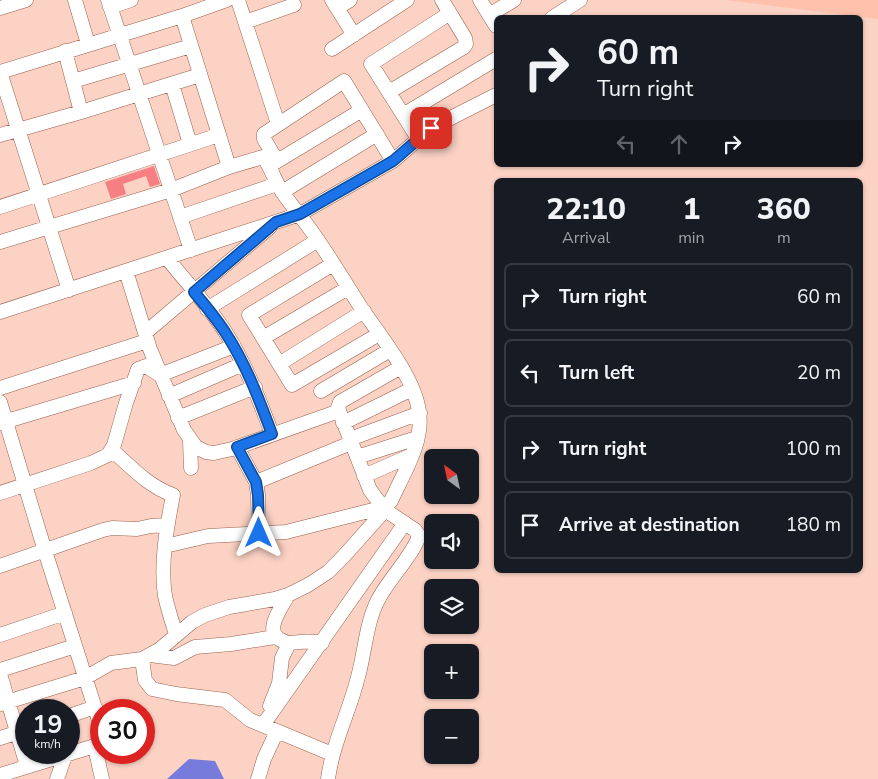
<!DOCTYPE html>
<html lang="en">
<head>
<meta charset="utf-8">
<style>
  body { margin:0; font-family:"Nunito Sans",sans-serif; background:#20242c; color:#f1f3f6; height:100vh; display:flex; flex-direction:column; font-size:19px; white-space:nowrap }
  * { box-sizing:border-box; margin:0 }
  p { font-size:16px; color:#9ea1a6 }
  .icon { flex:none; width:28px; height:28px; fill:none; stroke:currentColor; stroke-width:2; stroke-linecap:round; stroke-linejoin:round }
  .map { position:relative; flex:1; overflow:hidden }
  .drawer { position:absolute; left:494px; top:178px; width:369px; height:395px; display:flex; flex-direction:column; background:#171b24; border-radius:8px; box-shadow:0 1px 4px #0004 }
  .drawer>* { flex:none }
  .banner { position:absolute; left:494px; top:15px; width:369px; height:152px; border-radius:8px; box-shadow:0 1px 4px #0004; background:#171b24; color:#f1f3f6; overflow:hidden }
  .needle { width:32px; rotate:327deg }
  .buttons { position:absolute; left:424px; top:449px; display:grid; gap:10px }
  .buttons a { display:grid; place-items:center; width:55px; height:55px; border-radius:8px; background:#171b24; box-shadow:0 1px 4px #0004; font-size:25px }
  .speed { position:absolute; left:15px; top:699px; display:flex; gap:10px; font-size:25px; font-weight:700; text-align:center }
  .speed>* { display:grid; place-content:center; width:65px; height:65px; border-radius:50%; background:#171b24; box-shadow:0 1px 4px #0004; line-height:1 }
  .speed small { font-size:12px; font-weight:400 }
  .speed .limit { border:8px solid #d22; background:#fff; color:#111 }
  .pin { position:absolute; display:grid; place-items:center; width:42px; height:42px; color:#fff; margin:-21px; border-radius:10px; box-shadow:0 2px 8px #0006 }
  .me { position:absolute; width:55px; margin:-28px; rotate:0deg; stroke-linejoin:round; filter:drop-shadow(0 0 4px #0008) }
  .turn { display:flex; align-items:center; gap:18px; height:105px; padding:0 20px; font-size:22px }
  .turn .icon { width:65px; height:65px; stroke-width:2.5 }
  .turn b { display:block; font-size:35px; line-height:42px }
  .lanes { display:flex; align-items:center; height:48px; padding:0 20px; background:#0003; justify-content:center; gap:25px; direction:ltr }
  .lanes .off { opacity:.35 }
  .eta { display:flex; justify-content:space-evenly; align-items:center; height:85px; text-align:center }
  .eta b { font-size:30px; font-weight:800; line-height:35px }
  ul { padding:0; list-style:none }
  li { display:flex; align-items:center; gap:15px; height:68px; margin:0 10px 8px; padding:0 10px; border:2px solid #363941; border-radius:8px }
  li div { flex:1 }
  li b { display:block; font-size:19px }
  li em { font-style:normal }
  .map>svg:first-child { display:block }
  .built { fill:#fdc1ac }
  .water { fill:#777bdc }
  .building { fill:#f67f83 }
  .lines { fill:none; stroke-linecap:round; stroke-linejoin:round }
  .minor-casing { stroke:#9b604c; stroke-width:15 }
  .minor { stroke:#fff; stroke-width:14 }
  .route-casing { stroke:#114b97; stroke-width:12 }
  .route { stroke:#1a73e8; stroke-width:9 }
</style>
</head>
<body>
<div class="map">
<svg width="878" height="779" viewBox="0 0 878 779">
  <rect width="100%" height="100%" fill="#fbd2c4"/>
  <!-- built -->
  <path class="built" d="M726,0h152v19z"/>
  <!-- water -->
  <path class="water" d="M189,759l26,2 9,18h-57z"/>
  <!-- building -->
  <path class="building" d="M154,166l6,18 -10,3 -4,-11 -23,8 3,10 -15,5 -6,-17z"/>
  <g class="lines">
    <!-- minor casing -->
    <g class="minor-casing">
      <path id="minor" d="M75,0l13,44
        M108,0l83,250
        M238,0l40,124
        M332,0l22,35
        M480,0l16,26
        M110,7l21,-7
        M0,8l26,-8
        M337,8l13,-8
        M489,15l25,-15
        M182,16l47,151
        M552,18l28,-18
        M245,22l49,-17
        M332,49l75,-49
        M65,51l16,61
        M0,72l182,-56 45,-16
        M0,72l69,218
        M73,81l118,-35
        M172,84l18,60
        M389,92l75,-45 2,-3 -1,-6 -23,-38
        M403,115l93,-56
        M0,135l81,-23 119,-37
        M419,140l-48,-76 79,-51
        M393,161l38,-33 65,-33
        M269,166l93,-56
        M282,192l95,-58
        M0,207l219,-72
        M180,217l97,-33
        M0,242l171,-52 58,-23 34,-10c8,9 11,23 18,33 11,17 25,32 36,49 16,23 30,47 45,70 19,28 53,69 57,103 5,30 -16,62 -28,89l-4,4 -10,4 -91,23 -78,4 -43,10
        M167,258c19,24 42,48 59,75 20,32 33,66 46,101
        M333,264l-84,51 43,70 87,-51
        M126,271l24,78 34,81 12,17 10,5 8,1 18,-4 107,-38
        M207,309l111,-69
        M0,312l300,-98 93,-53 -49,-80 -80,53v5l10,17 -7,6
        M145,333l125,-106
        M263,338l85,-50
        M279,364l85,-53
        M0,388l147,-47
        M321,391l69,-41
        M169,396l74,-32
        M0,402l45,149 56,176
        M178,418l77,-31
        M0,423l134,-40
        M343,423l69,-34
        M350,439l70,-26
        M190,441l1,27
        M237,447l19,35 2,13 1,38
        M112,450c19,17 36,36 61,45 -6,31 -13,69 -8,101 3,13 7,26 11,38
        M357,457l60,-19
        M364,476l48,-21
        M256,482l95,-39
        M0,493l91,-30 17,-8 6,-10 12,-42 12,-34 8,-3 14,9 74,-29
        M0,566l103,-36 9,-2 25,1 14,-3 16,-1
        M288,595c-6,12 -24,35 -9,44 4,2 7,4 11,4 11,-1 20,-3 32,0
        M0,635l65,-22
        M150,655l24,3 21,-11 36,-3 44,-7
        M142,659l3,21 7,9 24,5 49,6 25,20 82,34
        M0,670l75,-24
        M0,674l27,92
        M0,704l85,-26 26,-15 31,-4 18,-10 32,-27 13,-7 24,-8 46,-8 13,-4 20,-10 20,-13 15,-15 42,-47
        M270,706l9,-23 3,-25 7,-15
        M69,716l26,-9
        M263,725l142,-202
        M0,738l25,-8
        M95,747l7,32
        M0,775l101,-31
        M57,779l8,-23
        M258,779l6,-20 13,-28
        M328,779c5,-37 21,-66 30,-102 7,-25 8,-54 20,-77 10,-20 35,-45 41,-64l-4,-6 -30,-20 -15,-20 -32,-82 2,-6 61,-35"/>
    </g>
    <!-- minor -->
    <use href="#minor" class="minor"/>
  </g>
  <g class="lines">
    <!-- route casing -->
    <g class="route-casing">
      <path id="route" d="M259,533l-1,-38 -2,-13 -19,-35 35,-13c-13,-35 -26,-70 -47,-102 -9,-14 -20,-27 -31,-40l82,-70 24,-8 93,-53 38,-33"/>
    </g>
    <!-- route -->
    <use href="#route" class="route"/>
  </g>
</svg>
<div class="buttons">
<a><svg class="needle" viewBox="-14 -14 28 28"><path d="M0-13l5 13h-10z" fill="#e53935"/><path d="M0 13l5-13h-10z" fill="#9ea1a6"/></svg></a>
<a><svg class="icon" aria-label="sound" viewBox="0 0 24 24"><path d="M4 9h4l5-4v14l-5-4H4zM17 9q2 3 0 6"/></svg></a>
<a><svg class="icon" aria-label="layers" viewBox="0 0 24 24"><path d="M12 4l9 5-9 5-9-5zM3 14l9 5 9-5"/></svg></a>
<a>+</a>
<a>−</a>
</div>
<div class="speed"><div>19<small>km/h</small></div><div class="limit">30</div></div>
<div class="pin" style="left:431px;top:128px;background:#d93025"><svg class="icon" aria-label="arrive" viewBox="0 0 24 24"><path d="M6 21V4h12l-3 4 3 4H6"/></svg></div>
<svg class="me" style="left:259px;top:533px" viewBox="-20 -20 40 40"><path d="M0-17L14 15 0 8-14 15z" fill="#1a73e8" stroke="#fff" stroke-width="4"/></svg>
<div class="banner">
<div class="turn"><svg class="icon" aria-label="right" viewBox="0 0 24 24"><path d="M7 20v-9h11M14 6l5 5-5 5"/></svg><div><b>60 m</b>Turn right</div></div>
<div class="lanes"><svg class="icon off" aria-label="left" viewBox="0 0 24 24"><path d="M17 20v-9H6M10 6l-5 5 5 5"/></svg><svg class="icon off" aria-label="ahead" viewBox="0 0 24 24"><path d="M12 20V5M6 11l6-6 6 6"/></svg><svg class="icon" aria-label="right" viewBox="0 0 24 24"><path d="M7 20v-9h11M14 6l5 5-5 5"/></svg></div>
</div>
<section class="drawer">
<div class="eta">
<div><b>22:10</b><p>Arrival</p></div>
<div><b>1</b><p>min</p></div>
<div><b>360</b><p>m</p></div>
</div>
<ul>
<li><svg class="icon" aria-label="right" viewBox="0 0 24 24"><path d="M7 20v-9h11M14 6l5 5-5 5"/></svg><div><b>Turn right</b></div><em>60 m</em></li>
<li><svg class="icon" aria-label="left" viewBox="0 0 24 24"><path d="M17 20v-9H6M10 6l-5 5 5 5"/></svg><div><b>Turn left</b></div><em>20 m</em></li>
<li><svg class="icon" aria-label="right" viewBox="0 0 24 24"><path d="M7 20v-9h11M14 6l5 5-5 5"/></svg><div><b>Turn right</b></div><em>100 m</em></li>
<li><svg class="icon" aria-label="arrive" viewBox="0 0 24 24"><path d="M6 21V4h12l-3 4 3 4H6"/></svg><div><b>Arrive at destination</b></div><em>180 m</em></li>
</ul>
</section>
</div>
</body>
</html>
